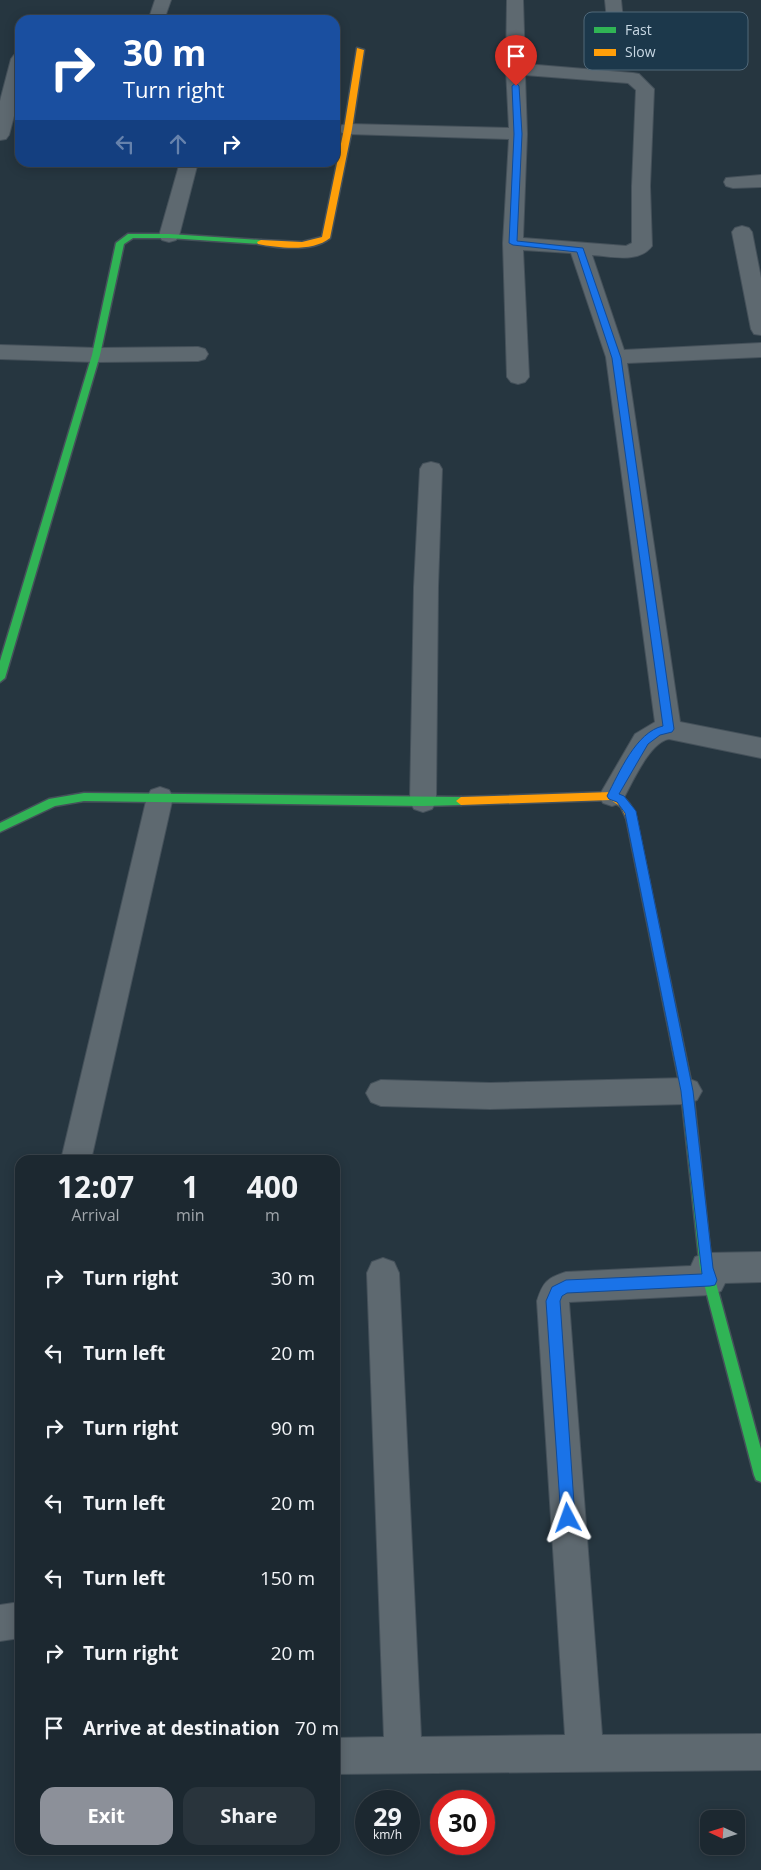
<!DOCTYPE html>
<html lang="en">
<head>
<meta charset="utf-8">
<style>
  body { margin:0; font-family:"Open Sans",sans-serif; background:#29343c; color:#f1f3f6; height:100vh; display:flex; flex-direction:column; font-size:19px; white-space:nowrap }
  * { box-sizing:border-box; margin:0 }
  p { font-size:16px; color:#a0a6ab }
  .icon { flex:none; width:28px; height:28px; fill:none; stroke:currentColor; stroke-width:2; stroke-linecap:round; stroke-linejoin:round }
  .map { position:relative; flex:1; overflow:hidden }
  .side { position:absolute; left:15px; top:1155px; width:325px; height:700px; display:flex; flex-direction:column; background:#1c2830; border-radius:15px; box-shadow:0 2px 12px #0003,0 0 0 1px #3a444c }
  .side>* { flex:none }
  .guide { position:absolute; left:15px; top:15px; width:325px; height:152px; border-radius:15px; box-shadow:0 2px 12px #0003,0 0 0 1px #3a444c; background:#1a4fa0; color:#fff; overflow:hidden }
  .needle { width:32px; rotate:274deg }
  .fabs { position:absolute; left:700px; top:1810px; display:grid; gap:10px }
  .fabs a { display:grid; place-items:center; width:45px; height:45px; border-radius:10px; background:#1c2830; box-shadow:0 2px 12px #0003,0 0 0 1px #3a444c; font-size:25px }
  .speed { position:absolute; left:355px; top:1790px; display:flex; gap:10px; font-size:25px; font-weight:700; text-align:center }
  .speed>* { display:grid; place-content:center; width:65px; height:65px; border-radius:50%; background:#1c2830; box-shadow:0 2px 12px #0003,0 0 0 1px #3a444c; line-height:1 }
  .speed small { font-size:12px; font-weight:400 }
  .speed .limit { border:8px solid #d22; background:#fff; color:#111 }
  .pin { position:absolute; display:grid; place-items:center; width:42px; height:42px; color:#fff; margin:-51px -21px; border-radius:50% 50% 50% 0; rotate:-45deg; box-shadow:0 0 5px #0007 }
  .pin .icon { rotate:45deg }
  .me { position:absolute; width:55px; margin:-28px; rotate:356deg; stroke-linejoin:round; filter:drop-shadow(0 0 4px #0008) }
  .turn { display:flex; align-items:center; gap:18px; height:105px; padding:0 25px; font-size:22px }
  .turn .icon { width:65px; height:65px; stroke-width:2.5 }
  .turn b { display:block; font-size:35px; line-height:42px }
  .lanes { display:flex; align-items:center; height:48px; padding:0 25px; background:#0003; justify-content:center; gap:25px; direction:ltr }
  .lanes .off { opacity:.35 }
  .eta { display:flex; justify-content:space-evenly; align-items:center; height:85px; text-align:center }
  .eta b { font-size:30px; font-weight:700; line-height:35px }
  .button { display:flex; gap:10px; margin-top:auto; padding:10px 25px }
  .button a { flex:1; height:58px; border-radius:15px; background:#8c9099; color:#fff; font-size:20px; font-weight:700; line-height:58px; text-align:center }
  .button a+a { background:#29343c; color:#f1f3f6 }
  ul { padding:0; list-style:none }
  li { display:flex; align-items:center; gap:15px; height:75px; padding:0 25px }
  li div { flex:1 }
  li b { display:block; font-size:19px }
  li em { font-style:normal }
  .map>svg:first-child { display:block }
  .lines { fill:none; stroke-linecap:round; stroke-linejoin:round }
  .street-casing { stroke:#45515a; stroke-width:2 }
  .fast-casing { stroke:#45515a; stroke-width:3 }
  .slow-casing { stroke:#45515a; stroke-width:3 }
  .street { fill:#5e6970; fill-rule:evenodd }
  .fast { fill:#30b455; fill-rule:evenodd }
  .slow { fill:#ff9f0a; fill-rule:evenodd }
  .route { fill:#1a73e8; stroke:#114b97 }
  .key { fill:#1c384b; stroke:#506879; stroke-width:1 }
  .key-label { font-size:14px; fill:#c8d8e4 }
</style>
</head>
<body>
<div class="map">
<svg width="761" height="1870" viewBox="0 0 761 1870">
  <rect width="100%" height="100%" fill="#263640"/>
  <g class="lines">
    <!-- street casing -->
    <g class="street-casing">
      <path id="street" d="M155,0h16l-7,20h-14l-1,-2z
        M507,0h16l2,64 108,9 6,1 15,15 -4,97 2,60c-13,18 -42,10 -60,9l32,95 137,-7v14l-134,6 53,359 81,16v20l-92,-19c-20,3 -38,47 -48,64l-9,3 -9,-3 -4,-7 36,-62 20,-12 -49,-365 -35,-104 -48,-3 6,127 -4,5 -7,2 -7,-2 -4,-5 -4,-134 6,-104 -161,-5 -6,-1 -3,-4 3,-4 6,-1 161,4 -3,-59zM525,75l103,8 8,7 -4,96v57l-6,3 -103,-8 4,-104z
        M605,0h16l2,20 -2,4h-12l-2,-4z
        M20,54v39l-11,42 -3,4 -6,1v-39l11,-42 3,-4z
        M180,162h18l-19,74 -3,4 -7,2 -7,-2 -3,-4z
        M761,175v12l-28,1 -7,-2 -2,-4 2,-4z
        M742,226l7,2 3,4 9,46v57l-7,-1 -3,-5 -19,-97 3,-4z
        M0,345l96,3 102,-1 7,2 3,5 -3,5 -7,2 -102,1 -96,-3z
        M431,462l8,2 3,5 -4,118 -2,215 -4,7 -9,3 -9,-3 -4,-7 4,-215 6,-118 3,-5z
        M160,787l9,3 4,7 -82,363h-30l86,-363 4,-7z
        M687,1078l10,4 5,9 -5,9 -10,4 -197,5 -109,-3 -10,-4 -5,-9 5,-9 10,-4 109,3z
        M761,1252v30l-36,1 -4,8 -11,4 -141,7 33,433 159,-1v36l-426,4v-36l49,-1 -17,-464 5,-11 11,-4 11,4 5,11 22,464 144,-2 -28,-434c6,-19 10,-23 29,-29l125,-6 4,-9 11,-4z
        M20,1602v36l-20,3v-36z"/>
    </g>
    <!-- fast casing -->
    <g class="fast-casing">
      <path id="fast" d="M128,234h41l92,6 4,2 -4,2 -92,-6h-36l-9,6 -24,111 -95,323 -5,4v-21l92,-306 24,-112z
        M84,793l377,4 5,4 -5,4 -38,1 -339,-5 -29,5 -55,26v-9l49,-24z
        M631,813l5,4 57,274 19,177 49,181v33l-5,-2 -2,-5 -54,-207 -19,-177 -55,-274z"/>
    </g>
    <!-- slow casing -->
    <g class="slow-casing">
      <path id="slow" d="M357,48l7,2 -12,79 -22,109c-17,14 -51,10 -72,6l-1,-2 4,-2 41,2 20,-5 22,-108z
        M612,792c13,4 20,12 24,25l-1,3h-8l-6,-13 -10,-7 -150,5 -5,-4 5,-4z"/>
    </g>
    <!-- street -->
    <use href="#street" class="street"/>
    <!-- fast -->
    <use href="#fast" class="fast"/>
    <!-- slow -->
    <use href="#slow" class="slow"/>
  </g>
  <!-- route -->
  <path class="route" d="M516,83l3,3 3,48 -5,107 66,7 38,110 53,371 -2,3 -12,3 -12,9 -29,50 5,2 12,15 57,280 20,177 4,12 -2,5 -5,1 -143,7 -5,3 -2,5 15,217 -2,5 -5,2 -5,-2 -2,-5 -15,-217 6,-14 14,-7 136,-6 -21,-183 -56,-278 -8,-11 -8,-3 -2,-3c12,-23 29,-64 56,-70l-51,-368 -35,-106 -64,-7 -4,-2 5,-109 -2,-48z"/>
  <!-- legend -->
  <rect x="584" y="12" width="164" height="58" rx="8" class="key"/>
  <rect x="594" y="27" width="22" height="6" fill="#30b455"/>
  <rect x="594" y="49" width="22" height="7" fill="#ff9f0a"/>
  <g class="key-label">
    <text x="625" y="35">Fast</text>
    <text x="625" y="57">Slow</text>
  </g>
</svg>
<div class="fabs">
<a><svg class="needle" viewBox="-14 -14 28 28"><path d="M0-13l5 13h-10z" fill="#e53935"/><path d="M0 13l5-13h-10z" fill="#a0a6ab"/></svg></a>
</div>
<div class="speed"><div>29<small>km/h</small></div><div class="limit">30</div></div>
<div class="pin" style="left:516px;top:86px;background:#d93025"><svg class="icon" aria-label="arrive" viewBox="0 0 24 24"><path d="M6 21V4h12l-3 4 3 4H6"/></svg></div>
<svg class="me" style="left:568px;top:1518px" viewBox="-20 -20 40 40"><path d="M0-17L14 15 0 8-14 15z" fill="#1a73e8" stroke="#fff" stroke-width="4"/></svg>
<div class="guide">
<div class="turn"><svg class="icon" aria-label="right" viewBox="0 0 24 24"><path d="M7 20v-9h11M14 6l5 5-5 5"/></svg><div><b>30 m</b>Turn right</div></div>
<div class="lanes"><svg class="icon off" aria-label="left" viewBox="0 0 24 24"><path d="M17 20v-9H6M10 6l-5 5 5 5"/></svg><svg class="icon off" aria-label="ahead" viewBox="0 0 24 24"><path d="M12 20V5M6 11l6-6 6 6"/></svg><svg class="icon" aria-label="right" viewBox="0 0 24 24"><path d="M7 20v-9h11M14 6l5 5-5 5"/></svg></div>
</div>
<section class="side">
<div class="eta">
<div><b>12:07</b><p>Arrival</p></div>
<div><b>1</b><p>min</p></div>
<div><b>400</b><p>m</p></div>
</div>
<ul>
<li><svg class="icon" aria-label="right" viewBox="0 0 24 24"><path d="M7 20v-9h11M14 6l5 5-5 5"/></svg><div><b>Turn right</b></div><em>30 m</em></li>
<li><svg class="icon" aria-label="left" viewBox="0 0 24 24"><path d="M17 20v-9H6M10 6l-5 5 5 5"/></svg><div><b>Turn left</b></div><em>20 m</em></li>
<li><svg class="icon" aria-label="right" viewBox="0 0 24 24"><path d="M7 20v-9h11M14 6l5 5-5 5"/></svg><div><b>Turn right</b></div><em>90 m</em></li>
<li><svg class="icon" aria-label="left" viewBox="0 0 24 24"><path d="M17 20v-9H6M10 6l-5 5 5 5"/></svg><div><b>Turn left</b></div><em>20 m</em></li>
<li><svg class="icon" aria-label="left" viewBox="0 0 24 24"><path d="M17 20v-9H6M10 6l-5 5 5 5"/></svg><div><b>Turn left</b></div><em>150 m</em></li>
<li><svg class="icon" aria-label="right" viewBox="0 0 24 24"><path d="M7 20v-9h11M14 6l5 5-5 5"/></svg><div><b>Turn right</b></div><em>20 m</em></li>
<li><svg class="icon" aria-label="arrive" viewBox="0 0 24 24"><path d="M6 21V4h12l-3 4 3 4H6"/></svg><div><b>Arrive at destination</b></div><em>70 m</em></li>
</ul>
<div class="button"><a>Exit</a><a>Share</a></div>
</section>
</div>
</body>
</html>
